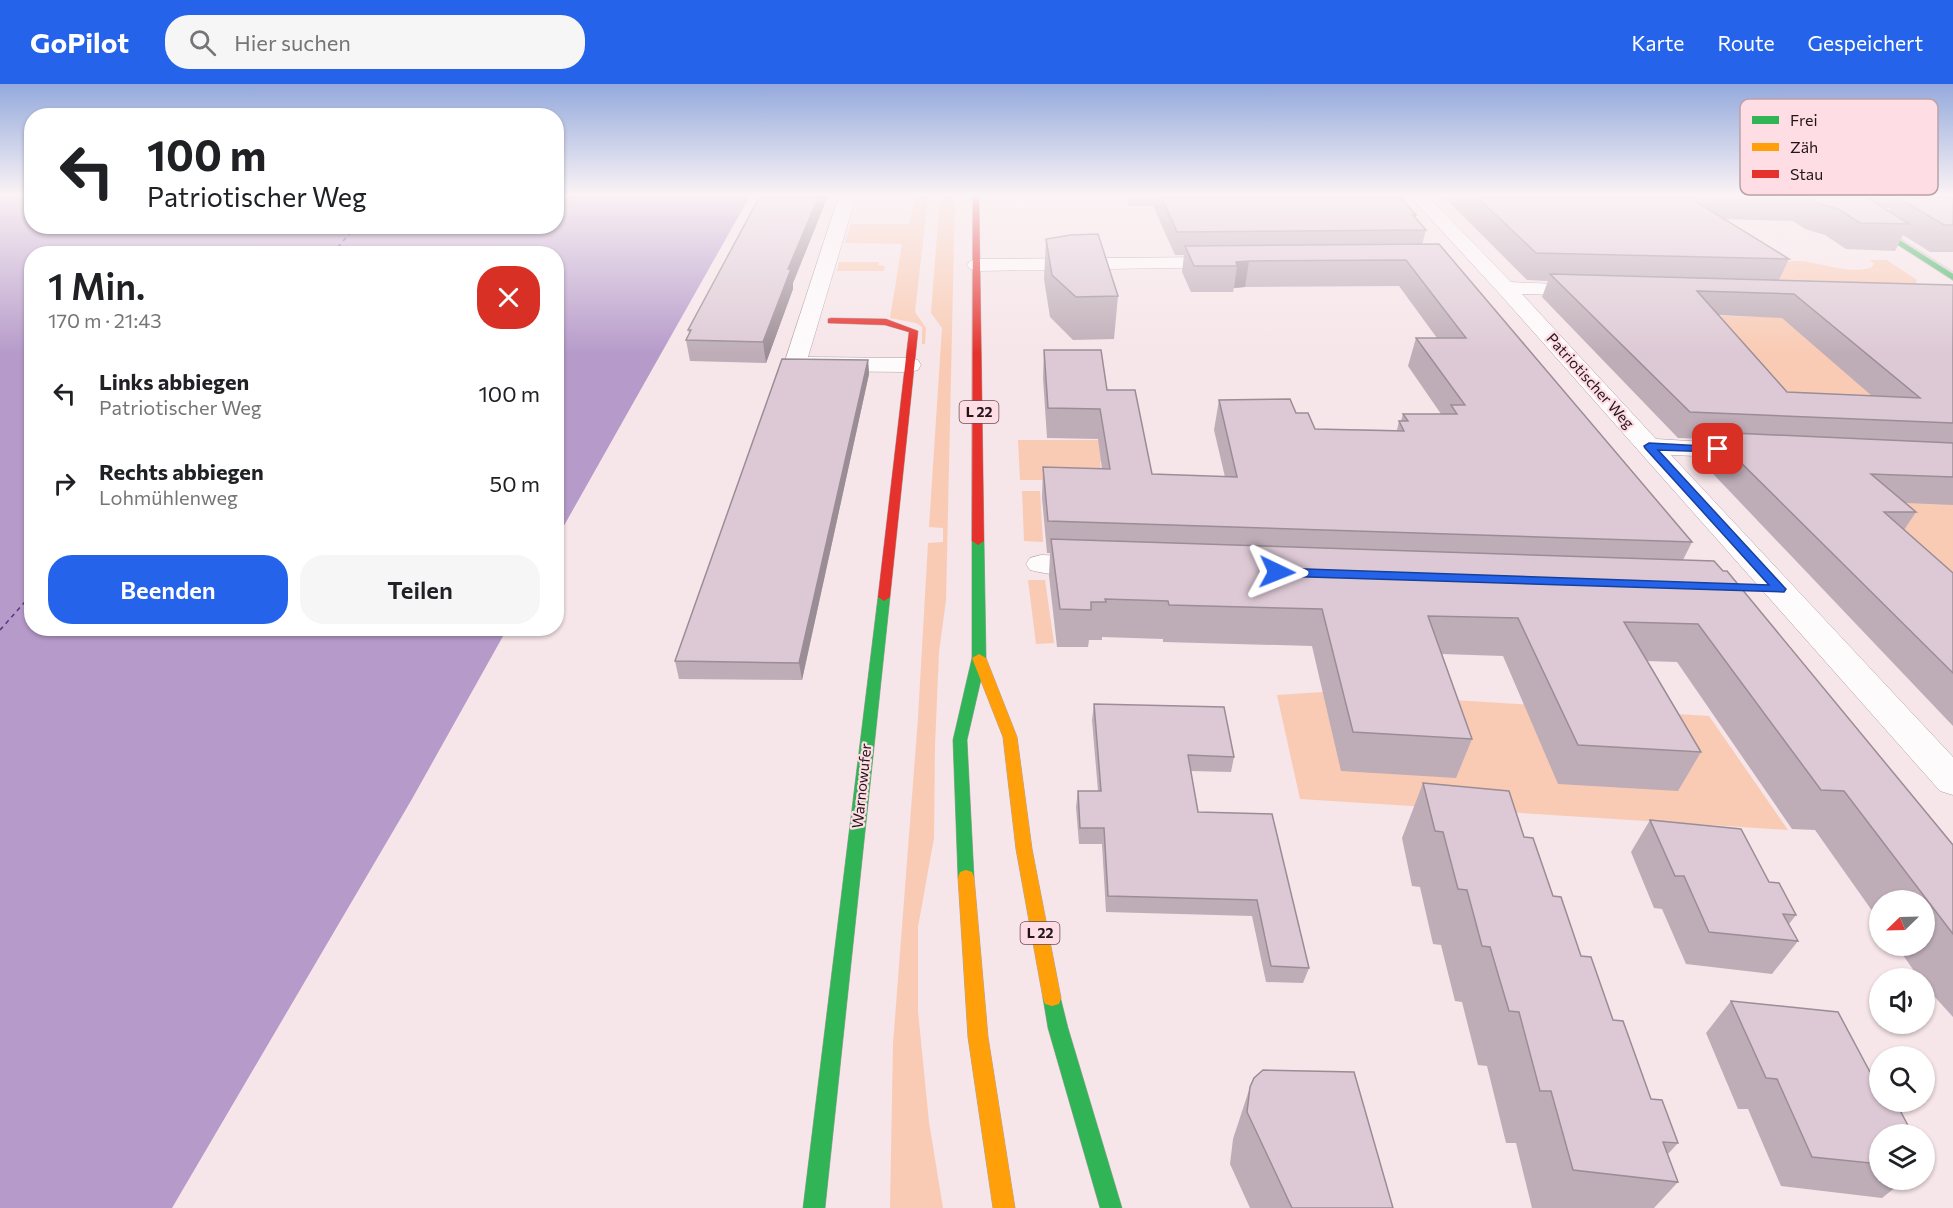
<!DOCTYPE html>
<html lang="de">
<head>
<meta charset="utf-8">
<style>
  body { margin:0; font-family:Commissioner,sans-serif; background:#f6f6f6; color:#202124; height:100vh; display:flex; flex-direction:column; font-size:22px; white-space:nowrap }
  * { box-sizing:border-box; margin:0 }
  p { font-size:20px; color:#757577 }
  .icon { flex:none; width:33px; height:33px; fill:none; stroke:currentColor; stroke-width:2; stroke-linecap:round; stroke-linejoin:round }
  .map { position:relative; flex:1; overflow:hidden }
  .panel { position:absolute; left:24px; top:162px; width:540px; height:390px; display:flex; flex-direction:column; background:#fff; border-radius:24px; box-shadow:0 2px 4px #0004 }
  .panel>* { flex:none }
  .top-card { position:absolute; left:24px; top:24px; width:540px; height:126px; border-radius:24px; box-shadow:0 2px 4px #0004; background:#fff; color:#202124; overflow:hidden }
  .needle { width:39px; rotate:247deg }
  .controls { position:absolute; left:1869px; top:806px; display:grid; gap:12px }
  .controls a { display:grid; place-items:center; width:66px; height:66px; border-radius:50%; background:#fff; box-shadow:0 2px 4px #0004; font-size:30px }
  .pin { position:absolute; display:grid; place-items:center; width:51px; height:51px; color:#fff; margin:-26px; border-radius:12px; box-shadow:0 3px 9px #0006 }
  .me { position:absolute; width:66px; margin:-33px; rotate:92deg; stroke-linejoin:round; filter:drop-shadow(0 0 4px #0008) }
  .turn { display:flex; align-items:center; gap:21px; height:126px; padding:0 24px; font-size:27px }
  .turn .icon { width:78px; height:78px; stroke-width:2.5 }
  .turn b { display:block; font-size:42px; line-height:51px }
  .round { display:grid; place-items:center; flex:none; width:63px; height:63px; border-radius:24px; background:#f6f6f6 }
  .head { display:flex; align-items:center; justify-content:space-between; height:102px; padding:0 24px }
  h1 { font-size:36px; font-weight:600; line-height:45px }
  .cta { display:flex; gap:12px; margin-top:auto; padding:12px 24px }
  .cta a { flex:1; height:69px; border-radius:24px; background:#2563eb; color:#fff; font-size:24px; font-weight:600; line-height:69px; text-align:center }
  .cta a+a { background:#f6f6f6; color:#202124 }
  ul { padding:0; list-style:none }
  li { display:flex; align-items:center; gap:18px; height:90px; padding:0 24px }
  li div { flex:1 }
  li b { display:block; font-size:22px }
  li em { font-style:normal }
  header { display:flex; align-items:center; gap:36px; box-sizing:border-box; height:84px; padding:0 30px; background:#2563eb; color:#fff }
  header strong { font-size:28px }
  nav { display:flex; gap:33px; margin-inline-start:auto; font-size:21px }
  .search { width:420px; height:54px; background:#f6f6f6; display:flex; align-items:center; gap:15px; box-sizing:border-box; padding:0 21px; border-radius:24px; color:#757577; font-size:22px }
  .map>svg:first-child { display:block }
  .green { fill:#f9cbb4 }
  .water { fill:#b69bca }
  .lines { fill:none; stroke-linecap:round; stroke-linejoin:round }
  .ferry { stroke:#5e3282; stroke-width:1.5; stroke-dasharray:4.5 4; stroke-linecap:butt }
  .street-casing { stroke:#aea1a4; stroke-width:1 }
  .fast-casing { stroke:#aea1a4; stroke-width:1 }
  .slow-casing { stroke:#aea1a4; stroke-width:1 }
  .jam-casing { stroke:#aea1a4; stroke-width:1 }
  .street { fill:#fefbfc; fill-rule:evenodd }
  .fast { fill:#30b455; fill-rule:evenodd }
  .slow { fill:#ff9f0a; fill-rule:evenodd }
  .jam { fill:#e5322d; fill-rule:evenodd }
  .tram { stroke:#cdc9ca; stroke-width:1.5 }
  .wall { fill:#beadb7; fill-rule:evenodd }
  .shaded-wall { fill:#9b8d95 }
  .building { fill:#ddc9d5; stroke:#9b8d95; stroke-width:1.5; fill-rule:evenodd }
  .route { fill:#2563eb; stroke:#184099; stroke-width:1.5 }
  .labels { text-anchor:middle; stroke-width:4.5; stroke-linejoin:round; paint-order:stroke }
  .shield { fill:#fedde5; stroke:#645257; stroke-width:1.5 }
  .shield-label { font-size:14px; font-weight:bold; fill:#22161a }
  .street-label { font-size:15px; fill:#22161a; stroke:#fedde5 }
  .key { fill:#fedde5; stroke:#bca1a8; stroke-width:1.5 }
  .key-label { font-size:16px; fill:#22161a }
</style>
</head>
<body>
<header>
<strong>GoPilot</strong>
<div class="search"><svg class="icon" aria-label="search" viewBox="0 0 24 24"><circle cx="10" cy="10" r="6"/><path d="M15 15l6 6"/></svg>Hier suchen</div>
<nav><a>Karte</a><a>Route</a><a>Gespeichert</a></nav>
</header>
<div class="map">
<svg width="1953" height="1124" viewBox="0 0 1953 1124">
  <rect width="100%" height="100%" fill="#f6e5e9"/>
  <!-- green -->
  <path class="green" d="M915,112h13l-13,116 11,16 -1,16h-3v-17l-6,-4 -26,-5 12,-74 -57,-1 6,-19h58z
    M940,112h15l-9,404 -7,52 -4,94 -1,92 -16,89v84l11,111 14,86h-53l3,-164 25,-326 10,-175 15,-1v-14l-14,-1 13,-199 -11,-15z
    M1870,176h17l30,20 -1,4 -9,4 -132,-4v-22c11,0 24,-2 34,0 22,4 39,11 62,6l3,-4z
    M839,178h40l-1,3 7,1 -1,5h-47z
    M1672,231l139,3 93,106 -166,-41z
    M1018,356h85l3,21 -6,1 3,18h-83z
    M1806,402l147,19v157z
    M1022,407h18l3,51 -19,-1z
    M1028,496h17l9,63 -18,1z
    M1323,608l386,24 79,114 -488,-31 -23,-104z"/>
  <!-- water -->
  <path class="water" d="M0,112h31l1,30h524l1,-30h193l-193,342 -1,-284h-524v374l475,1 -95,170 -240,409h-172z"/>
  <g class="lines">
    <!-- ferry -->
    <path class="ferry" d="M332,170l24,-28
      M0,546l32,-36"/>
    <!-- street casing -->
    <g class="street-casing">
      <path id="street" d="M839,112h17l-48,161 102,1 8,2 3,5 -3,5 -8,2 -115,-1 -8,-2 -3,-5z
        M1410,112h18l83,86 87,4 3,4 -3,4 -7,2 -69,-2 134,145 99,6 4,5 -4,5 -9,3 -75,-3 282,302v38l-13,-4 -442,-499z
        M1226,173l7,2 3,4 -3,4 -256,4 -7,-2 -3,-4 3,-4 7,-2z
        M1041,471l54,2 11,3 4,6 -4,6c-23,6 -53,4 -76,-2l-4,-6 4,-6z"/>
    </g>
    <!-- fast casing -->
    <g class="fast-casing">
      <path id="fast" d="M1822,112h8l123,78v6z
        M978,453l6,4 2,117 -19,82 7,137 -2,5 -6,2 -6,-2 -2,-5 -5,-137 19,-82v-117z
        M884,509l6,4 -65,611h-22l75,-611z
        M1052,906l7,2 9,36 54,180h-22l-52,-180 -5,-30 2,-6z"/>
    </g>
    <!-- slow casing -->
    <g class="slow-casing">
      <path id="slow" d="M979,570l7,4 31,79 15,112 29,149 -2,6 -7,2 -7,-2 -2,-6 -27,-149 -13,-112 -31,-79z
        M966,786l6,2 2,5 14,160 27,171h-22l-25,-171 -10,-160 2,-5z"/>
    </g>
    <!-- jam casing -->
    <g class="jam-casing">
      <path id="jam" d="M973,112h6l5,345 -6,4 -6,-4z
        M831,234l55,1 32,12 -28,266 -6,4 -6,-4 31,-265 -24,-7 -57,-2v-4z"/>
    </g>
    <!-- street -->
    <use href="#street" class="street"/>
    <!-- fast -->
    <use href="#fast" class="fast"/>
    <!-- slow -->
    <use href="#slow" class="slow"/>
    <!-- jam -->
    <use href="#jam" class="jam"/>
    <!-- tram -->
    <path class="tram" d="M1888,147l65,41"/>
  </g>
  <!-- wall -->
  <path class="wall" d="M760,112h68l-35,87v6l-27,74 -76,-2 -4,-21 3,-7 -1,-3z
    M1126,112h273l17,19 -1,2 11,13 -4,15 270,297 -9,18 270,285v172l-29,-32v-7h-5l-23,-33h28v-45h-44v22l-65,-92 -23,-1 -115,-167 -30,-1 54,91 -23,39 -120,-7 -55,-128 -61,-2 30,85 -16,39 -115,-7 -29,-125 -149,-4v-3l-61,-2v3h-13l-1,7h-31l-8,-71 1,-23h-3l-5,-55 1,-31 59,2 -4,-30 -51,-1 -4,-60 1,-28 63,40 45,84 73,3 -11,-47 5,-30 77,13 19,16 82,1 2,-9h2l2,-7h38l-33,-48 8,-28h21l-38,-52 -154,1 -11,1 -1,4h-42l-9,-20 2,-17h-9l-22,-49h-24z
    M1443,112h510v56h-23l-27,-17 -8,16 -49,-2 -21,-14 -20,-6 -12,-8 -70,-2 66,40 -10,21 174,5v220l-47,-2 10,9 -12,18 49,43v153l-255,-268 9,-19 -29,-1 -136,-141 6,-16 -21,-1zM1883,124h8l-2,4zM1718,231l64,3 90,78 -85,-4z
    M1046,155l72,57 -4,43 -41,1 -23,-23 -6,-38z
    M868,276l1,14 -67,306 -123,-1 -4,-18z
    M1094,620l140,53 -3,15 -40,-1 7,41 111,156 -6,15 -37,-1 -14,-66 -146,-4 -4,-68h-23l-3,-37 2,-16h20l-6,-71z
    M1423,699l101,54 57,119 32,64 38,79 27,44 -10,11 10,28 -24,26h-122l-16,-65h-10l-19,-77 -9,-1 -16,-63 -7,-1 -14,-56 -8,-1 -13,-57 -8,-1 -10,-48z
    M1650,736l119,62 27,33 -7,9 9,17 -26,33 -86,-10 -24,-55 -8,-1 -23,-56z
    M1731,917l147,86 34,46 -32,1v45h26l-24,19 -101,-12 -33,-77h-10l-32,-76z
    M1250,1003l143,121h-143l-20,-44 3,-25z"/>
  <!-- shaded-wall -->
  <path class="shaded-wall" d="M819,112h9l-35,87v6l-27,74 -3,-21 25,-73z
    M1870,112h8l-6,12 -9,2z
    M1249,177l-4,26 -11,1 3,-22 -1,-4z
    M868,276l1,14 -67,306 -3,-17z"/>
  <!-- building -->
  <path class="building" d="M760,112h59l-31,73h3l-28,73 -77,-2 5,-10h-3z
    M1161,112h238l17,19h-3l13,15 -249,2z
    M1476,112h211l102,63 -253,-6z
    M1807,112h58l44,28 -49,-1 -22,-14 -21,-6z
    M1897,113l56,1v27h-9z
    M1098,150l20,62 -42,1 -24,-22 -6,-36 25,-4z
    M1439,160l253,298 -644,-21 -5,-54 67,2 -10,-60 -52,-1 -4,-58h57l6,40h28l17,84 85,3 -18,-77 71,-1 6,14h12l7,16 89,2 -5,-10h9l-5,-7h54l-6,-9h14l-49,-67h50l-60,-78 -157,1 -13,1 1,4h-43l-9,-20z
    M1550,190l403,11v138l-263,-11zM1697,207l97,3 126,104 -133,-6z
    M782,275l86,1 -69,303 -124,-2z
    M1710,348l243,11v34l-82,-3 45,38h-32l69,61v100z
    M1051,455l663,22 9,10h4l226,274v89l-109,-143 -23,-1 -123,-166 -74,-2 77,130 -123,-7 -60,-127 -90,-2 44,123 -119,-7 -31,-123 -153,-4 -1,-4 -63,-2 1,3h-15v8l-31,-1z
    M1094,620l130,3 10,50 -46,-2 10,57 74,2 37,154 -38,-2 -14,-66 -149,-4 -4,-68h-24l-2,-37h23z
    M1423,699l86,8 15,46 9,1 20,58 8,1 20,59 10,1 22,63 10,1 28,78 11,1 16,43 -15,-1 15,40 -105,-12 -22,-79h-11l-21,-79 -10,-1 -19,-64 -8,-1 -15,-56 -9,-1 -15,-57 -8,-1z
    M1650,736l91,9 28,53 10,1 17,32 -13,-1 15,27 -89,-9 -25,-56h-9z
    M1731,917l107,11 40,75h2v14h15l17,32 -14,-2 2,3h-20v30l-68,-7 -35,-78 -11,-1z
    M1263,986l91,2 39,136h-101l-45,-96 3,-25 4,-9z"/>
  <!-- sky -->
  <linearGradient id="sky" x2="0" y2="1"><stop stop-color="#94aadc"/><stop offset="0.41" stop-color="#fbf3f5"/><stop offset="1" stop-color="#fbf3f5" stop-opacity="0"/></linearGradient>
  <rect width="1953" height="270" fill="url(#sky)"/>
  <!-- route -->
  <path class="route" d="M1649,359l73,4 2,2 -6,3 -60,-2 126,137 2,2 -2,3 -507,-16 -6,-4 6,-4 492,17 -124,-137 -1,-2z"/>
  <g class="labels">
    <!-- shield labels -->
    <g class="shield">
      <rect x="959.5" y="317" width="39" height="22" rx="4.5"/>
      <rect x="1020.5" y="838" width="39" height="22" rx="4.5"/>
    </g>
    <g class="shield-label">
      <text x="979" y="333">L 22</text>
      <text x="1040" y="854">L 22</text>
    </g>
    <!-- street labels -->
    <g class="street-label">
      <text transform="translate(1590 297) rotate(48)" y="5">Patriotischer Weg</text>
      <text transform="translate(862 702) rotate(-84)" y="5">Warnowufer</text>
    </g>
  </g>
  <!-- legend -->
  <rect x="1740" y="15" width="198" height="96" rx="9" class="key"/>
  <rect x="1752" y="32" width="27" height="8" fill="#30b455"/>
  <rect x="1752" y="59" width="27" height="8" fill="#ff9f0a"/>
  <rect x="1752" y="86" width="27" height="8" fill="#e5322d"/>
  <g class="key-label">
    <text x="1790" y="42">Frei</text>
    <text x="1790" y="69">Zäh</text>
    <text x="1790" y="96">Stau</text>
  </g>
</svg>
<div class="controls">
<a><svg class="needle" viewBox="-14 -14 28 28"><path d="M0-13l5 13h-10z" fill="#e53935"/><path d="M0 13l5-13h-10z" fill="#757577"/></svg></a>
<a><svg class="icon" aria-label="sound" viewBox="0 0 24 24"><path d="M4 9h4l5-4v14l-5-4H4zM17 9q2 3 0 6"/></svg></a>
<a><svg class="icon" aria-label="search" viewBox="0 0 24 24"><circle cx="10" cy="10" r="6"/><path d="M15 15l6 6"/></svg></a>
<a><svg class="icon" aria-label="layers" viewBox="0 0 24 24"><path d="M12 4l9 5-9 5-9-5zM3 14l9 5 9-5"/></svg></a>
</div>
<div class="pin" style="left:1718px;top:365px;background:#d93025"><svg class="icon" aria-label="arrive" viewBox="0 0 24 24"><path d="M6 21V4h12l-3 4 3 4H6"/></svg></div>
<svg class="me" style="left:1277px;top:488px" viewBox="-20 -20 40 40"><path d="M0-17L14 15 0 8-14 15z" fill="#2563eb" stroke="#fff" stroke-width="4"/></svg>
<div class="top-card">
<div class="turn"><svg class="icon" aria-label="left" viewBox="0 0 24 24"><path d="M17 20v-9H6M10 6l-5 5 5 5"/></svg><div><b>100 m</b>Patriotischer Weg</div></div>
</div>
<section class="panel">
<div class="head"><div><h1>1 Min.</h1><p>170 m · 21:43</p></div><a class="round" style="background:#d93025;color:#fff"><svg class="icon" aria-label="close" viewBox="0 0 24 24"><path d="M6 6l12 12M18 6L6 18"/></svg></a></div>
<ul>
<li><svg class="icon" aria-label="left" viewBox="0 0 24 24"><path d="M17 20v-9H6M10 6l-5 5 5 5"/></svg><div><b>Links abbiegen</b><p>Patriotischer Weg</p></div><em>100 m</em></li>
<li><svg class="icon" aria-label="right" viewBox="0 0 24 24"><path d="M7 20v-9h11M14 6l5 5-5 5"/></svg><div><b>Rechts abbiegen</b><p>Lohmühlenweg</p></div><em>50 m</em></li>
</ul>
<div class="cta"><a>Beenden</a><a>Teilen</a></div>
</section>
</div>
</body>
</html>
